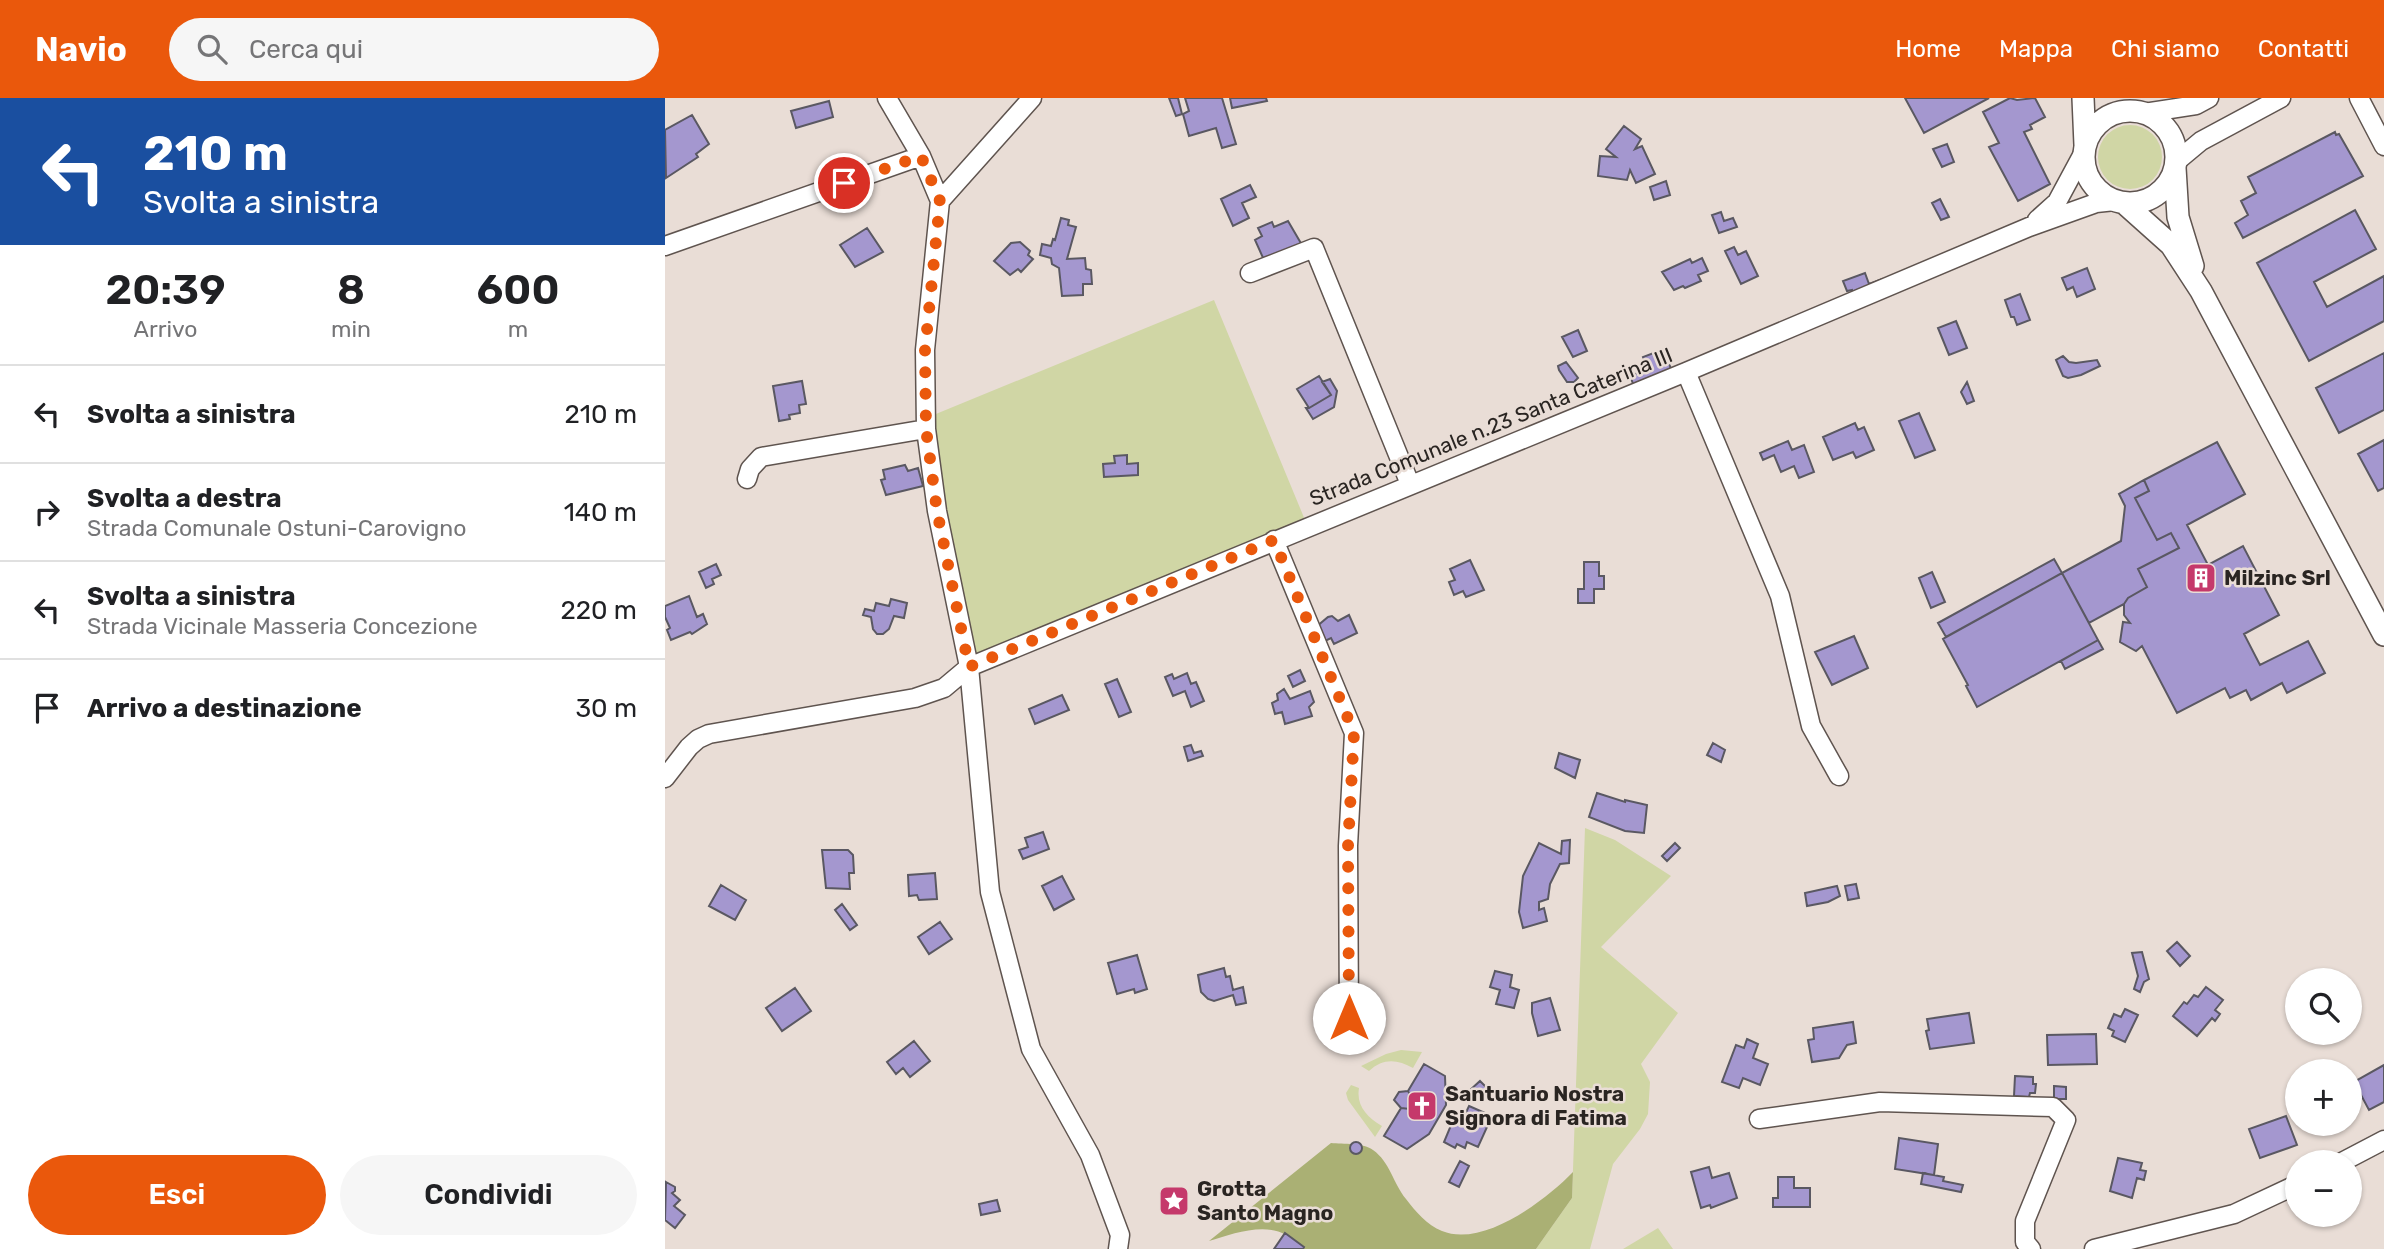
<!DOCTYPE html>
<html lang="it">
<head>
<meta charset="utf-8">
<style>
  body { margin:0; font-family:Rubik,sans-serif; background:#f6f6f6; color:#202124; height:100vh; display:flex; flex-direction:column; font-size:26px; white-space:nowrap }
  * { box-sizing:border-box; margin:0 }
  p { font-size:23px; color:#757577 }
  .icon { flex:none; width:38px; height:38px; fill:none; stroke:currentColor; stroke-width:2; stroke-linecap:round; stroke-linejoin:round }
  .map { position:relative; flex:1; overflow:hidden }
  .sheet { display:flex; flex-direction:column; background:#fff; width:665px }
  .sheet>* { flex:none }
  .hud { background:#1a4fa0; color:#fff; overflow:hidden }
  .controls { position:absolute; left:1620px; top:870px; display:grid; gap:14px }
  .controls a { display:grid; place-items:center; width:77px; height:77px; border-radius:50%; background:#fff; box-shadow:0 2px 5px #0004; font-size:35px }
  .pin { position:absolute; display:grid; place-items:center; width:60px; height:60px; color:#fff; margin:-30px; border:4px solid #fff; border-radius:50%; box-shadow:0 2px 7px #0007 }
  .me { position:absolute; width:77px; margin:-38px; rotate:0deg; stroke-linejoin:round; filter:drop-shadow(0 0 5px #0008) }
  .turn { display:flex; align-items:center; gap:24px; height:147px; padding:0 28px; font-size:32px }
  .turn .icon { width:91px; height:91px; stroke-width:2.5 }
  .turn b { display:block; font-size:49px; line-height:60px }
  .eta { display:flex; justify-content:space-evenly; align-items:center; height:119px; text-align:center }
  .eta b { font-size:42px; font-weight:600; line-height:49px }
  .action { display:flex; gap:14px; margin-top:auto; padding:14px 28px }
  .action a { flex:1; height:80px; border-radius:42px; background:#ea580c; color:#fff; font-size:28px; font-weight:600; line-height:80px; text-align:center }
  .action a+a { background:#f6f6f6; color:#202124 }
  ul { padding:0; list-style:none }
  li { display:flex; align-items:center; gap:21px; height:98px; padding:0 28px; border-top:2px solid #e0e0e0 }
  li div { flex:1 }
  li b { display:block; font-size:26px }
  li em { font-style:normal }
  header { display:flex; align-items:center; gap:42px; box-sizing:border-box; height:98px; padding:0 35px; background:#ea580c; color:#fff }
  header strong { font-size:33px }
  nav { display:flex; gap:38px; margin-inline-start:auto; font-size:24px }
  .search { width:490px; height:63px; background:#f6f6f6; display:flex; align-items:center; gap:18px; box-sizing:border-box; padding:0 24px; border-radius:38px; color:#757577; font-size:26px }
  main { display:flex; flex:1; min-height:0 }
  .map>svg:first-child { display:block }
  .green { fill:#d0d6a5 }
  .forest { fill:#aab074 }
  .building { fill:#a497cf; stroke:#5a5862; stroke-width:2 }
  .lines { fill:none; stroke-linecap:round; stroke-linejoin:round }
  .minor-casing { stroke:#5f544f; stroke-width:21 }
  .major-casing { stroke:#5f544f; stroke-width:24 }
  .minor { stroke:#fff; stroke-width:18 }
  .major { stroke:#fff; stroke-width:21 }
  .route { stroke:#ea580c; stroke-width:12; stroke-dasharray:0 21.6 }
  .labels { text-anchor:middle; stroke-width:5; stroke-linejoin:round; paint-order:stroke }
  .street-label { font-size:21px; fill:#2a2522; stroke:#e9ddd6 }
  .poi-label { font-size:21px; font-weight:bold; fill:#2a2522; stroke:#e9ddd6; text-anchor:start }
</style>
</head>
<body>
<header>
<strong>Navio</strong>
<div class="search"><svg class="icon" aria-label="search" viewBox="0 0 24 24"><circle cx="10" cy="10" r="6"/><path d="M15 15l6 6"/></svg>Cerca qui</div>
<nav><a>Home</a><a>Mappa</a><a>Chi siamo</a><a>Contatti</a></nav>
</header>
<main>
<section class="sheet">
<div class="hud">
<div class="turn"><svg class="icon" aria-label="left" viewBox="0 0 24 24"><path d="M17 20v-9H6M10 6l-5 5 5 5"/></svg><div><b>210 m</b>Svolta a sinistra</div></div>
</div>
<div class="eta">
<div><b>20:39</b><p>Arrivo</p></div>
<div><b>8</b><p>min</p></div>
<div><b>600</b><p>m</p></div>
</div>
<ul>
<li><svg class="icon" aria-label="left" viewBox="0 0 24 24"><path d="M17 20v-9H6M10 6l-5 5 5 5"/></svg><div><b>Svolta a sinistra</b></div><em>210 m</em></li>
<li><svg class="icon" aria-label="right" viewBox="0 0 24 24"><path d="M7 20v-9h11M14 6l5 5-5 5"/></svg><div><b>Svolta a destra</b><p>Strada Comunale Ostuni-Carovigno</p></div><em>140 m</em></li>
<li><svg class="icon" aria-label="left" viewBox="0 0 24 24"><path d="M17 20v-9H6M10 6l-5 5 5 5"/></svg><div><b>Svolta a sinistra</b><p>Strada Vicinale Masseria Concezione</p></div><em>220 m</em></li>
<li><svg class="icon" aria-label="arrive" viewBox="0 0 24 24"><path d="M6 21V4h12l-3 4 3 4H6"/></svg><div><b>Arrivo a destinazione</b></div><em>30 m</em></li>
</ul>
<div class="action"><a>Esci</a><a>Condividi</a></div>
</section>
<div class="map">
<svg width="1719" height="1151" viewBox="0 0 1719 1151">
  <rect width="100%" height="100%" fill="#e9ddd6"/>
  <!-- green -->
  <path class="green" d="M1433 59a32 32 0 1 1 64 0a32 32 0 1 1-64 0Z
    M549,202l91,220 -336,147 -38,-251z
    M920,730l30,12 56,36 -70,71 77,66 -37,51 9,18 -2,32 -8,15 -27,35 -23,85h-54l36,-51z
    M736,952l21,2 -9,16c-16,-9 -30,-10 -44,3l-8,-5 25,-12z
    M686,987l8,3c-3,18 8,29 23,38l-7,11 -27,-37 -2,-7z
    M993,1130l15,21h-50z"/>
  <!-- forest -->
  <path class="forest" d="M666,1045c12,1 33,0 42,7 17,12 20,33 33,49 9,12 21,26 36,32 41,17 104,-31 131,-59l-1,26 -36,51h-232c-5,-5 -11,-11 -18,-14 -22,-13 -54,-1 -77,6z"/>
  <!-- building -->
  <path class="building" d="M504,0h9l4,16 -6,2z
    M520,0h37l14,46 -14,4 -6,-20 -27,8 -6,-22 6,-3z
    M565,0h36l1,3 -35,7z
    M1240,0h84l-65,35z
    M1345,0l7,2 18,-2 10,19 -15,8 2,4 -8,3 26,52 -32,17 -29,-54 10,-4 -16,-31z
    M164,3l4,16 -37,11 -5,-17z
    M27,17l17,29 -13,10 2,3 -32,21 -1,-48z
    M959,28l17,13 -6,10 7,-3 13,28 -19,9 -6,-13 -3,10 -29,-4 2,-20 16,1 -10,-8z
    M1670,34l1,3 3,-1 24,42 -120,62 -8,-15 13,-8 -7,-14 15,-8 -8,-16z
    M1282,46l7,18 -12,5 -9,-18z
    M1001,83l4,14 -16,5 -4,-13z
    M585,87l6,12 -14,6 7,15 -16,8 -12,-27z
    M1275,101l9,18 -8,3 -9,-17z
    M1690,112l21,39 -62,33 13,25 57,-31v45l-75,40 -52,-98z
    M1056,114l3,9 9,-3 4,9 -18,6 -7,-18z
    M396,120l8,2 -1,5 8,2 -9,32 18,-1 1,11 5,1 1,14h-9v11l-21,1 -3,-28 -7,-4 -1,-6 -11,-3 2,-11 9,2 2,-7 2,1z
    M623,123l14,24 -38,15 -9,-20 7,-4 -4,-8 14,-6 2,5z
    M202,130l16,24 -28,15 -15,-22z
    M355,144l10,9 -2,4 5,4 -12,13 -3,-3 -8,6 -16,-14 17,-18z
    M1069,149l4,8 8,-4 12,25 -17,8 -16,-33z
    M1037,160l6,13 -10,4 3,6 -16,7 -2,-2 -9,4 -12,-18 28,-13 2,4z
    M1422,170l8,21 -18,8 -4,-10 -6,3 -5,-12z
    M1200,175l4,11 13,-5 1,5 -30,11 -1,-5 -5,1 -4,-10z
    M1355,196l10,26 -13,5 -3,-8h-3l-6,-17z
    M1291,223l11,27 -18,7 -11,-27z
    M913,232l9,21 -14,6 -11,-20z
    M999,251l8,23 -38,14 -4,-10 8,-3 -2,-7 9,-3 -2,-6z
    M1719,255v57l-45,23 -23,-45z
    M1398,258l6,6 7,1 21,-3 3,6 -19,9 -13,3 -5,-2 -7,-16z
    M901,264l12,16 -4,4h-7l-8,-12 -1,-4z
    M654,278l12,19 -22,13 -12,-19z
    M665,281l7,12 -3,16 -21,12 -7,-11h3l22,-13 -9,-13z
    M137,283l4,23 -7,1 1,8 -11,2 1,4 -11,2 -6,-35z
    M1302,284l7,19 -7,3 -6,-12z
    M1254,315l16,37 -20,8 -16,-37z
    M1190,325l3,7 6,-3 10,23 -18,8 -3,-6 -20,8 -10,-23z
    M1719,342v48l-6,3 -20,-37z
    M1123,343l4,9 12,-5 10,27 -15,6 -5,-12 -13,6 -7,-17 -11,5 -3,-7z
    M1552,344l28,52 -58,31 21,40 35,-19 36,69 -35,19 16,31 48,-24 17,32 -38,20 -5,-10 -31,17 -5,-10 -16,8 -5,-10 -48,25 -35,-67 -6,5 -16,-9 3,-20 7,1 -6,-8v-11l4,-6 19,-11 -9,-18 41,-21 -8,-15 -14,7 -22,-42 14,-7 -5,-11z
    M462,357v9l11,-1v12l-34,2 -1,-13 12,-1 -1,-7z
    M240,367l3,6 10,-3 5,18 -37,9 -5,-15 4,-1 -2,-9z
    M1479,382l5,11 -14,7 22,42 14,-7 8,15 -41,21 9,18 -19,11 -4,6 -35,19 -27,-50 59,-32 4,-35 -6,-12z
    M1389,461l8,14 -116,64 -8,-14z
    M805,462l14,30 -18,7 -3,-6 -9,4 -5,-13 6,-2 -5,-11z
    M919,464h15v14h5v13h-10v14h-16v-14h6z
    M51,466l5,11 -9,4 2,5 -8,4 -7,-16z
    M1267,474l13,30 -14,6 -12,-30z
    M1397,475l36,67 -121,67 -11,-21 2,-1 -25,-46z
    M24,498l8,21 6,-3 4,10 -15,10 -2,-2 -19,8 -4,-10 3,-2 -5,-11v-11z
    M226,501l16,4 -3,15 -10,-2 -5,13 -6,5h-6l-4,-5 -2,-12 -8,-2 2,-6 9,2 2,-8 13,3z
    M684,517l8,18 -23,11 -3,-6 -8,4 -7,-15 12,-10 4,-1 6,5z
    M1189,538l14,32 -36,17 -17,-33z
    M1433,542l5,9 -38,20 -4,-8z
    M635,572l5,11 -12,6 -5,-11z
    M522,575l4,11 5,-2 8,19 -13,6 -6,-16 -12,5 -8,-19 7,-3 2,5z
    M452,581l14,33 -12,5 -14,-33z
    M619,591l6,10 20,-8 4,11 -5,5 3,9 -27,8 -3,-12 -7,2 -3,-11 6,-3 -1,-6z
    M397,597l7,15 -34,14 -6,-15z
    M1048,645l12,7 -4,12 -14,-7z
    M526,647l3,8 7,-2 2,5 -15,5 -4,-14z
    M894,655l21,7 -5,18 -20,-10z
    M932,695l28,9v-2l22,5 -3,28 -19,-2 -36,-14z
    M378,734l6,17 -26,10 -4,-9 9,-3 -3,-9z
    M905,742l-1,23 -9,1 -10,20 -2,15 -9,3v8l5,-2 3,13 -24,7 -4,-16 4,-36 16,-33 22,11 1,-13z
    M1010,745l5,5 -13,13 -5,-5z
    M157,752h26l5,5 1,18h-5l1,16 -24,-1z
    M270,775l2,26 -18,1 -2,-5 -8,1 -1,-21z
    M397,778l12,23 -20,11 -12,-24z
    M1191,786l3,14 -11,2 -3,-14z
    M56,787l25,15 -11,20 -26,-14z
    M1172,788l3,10 -12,6 -21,4 -2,-13z
    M177,806l15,21 -7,5 -15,-20z
    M275,824l12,17 -23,15 -11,-17z
    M1512,844l13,14 -10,10 -13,-15z
    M1477,854l7,27 -5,3 -4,10 -6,-3 4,-13 -6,-23z
    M472,857l10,34 -12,4 -1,-4 -17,5 -9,-31z
    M559,870l2,9 4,-1 3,14 10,-3 3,16 -10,2 -3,-10 -19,6 -6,-2 -7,-7 -3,-17z
    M830,873l17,4 -2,12 9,3 -5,18 -18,-4 4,-14 -10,-3z
    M1541,889l17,13 -8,10 5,4 -5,7 -3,-3 -15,18 -24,-20 11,-14 3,2 7,-9 4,2z
    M130,890l16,23 -29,20 -16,-23z
    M885,900l10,32 -22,6 -6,-23v-10z
    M1460,911l13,6 -13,27 -13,-6 2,-5 -6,-3 6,-14 7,3z
    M1304,915l5,30 -44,6 -4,-18 3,-1 -2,-11z
    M1188,924l3,21 -9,2 -8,13 -27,4 -4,-22 6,-1 -1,-11z
    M1431,936l1,30 -49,1 -1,-30z
    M1082,941l11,5 -5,14 15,6 -8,21 -17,-7 -4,10 -17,-6 14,-37 8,3z
    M249,943l16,20 -20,16 -7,-9 -7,6 -9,-12z
    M759,966l21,12 1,29 -17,29 -22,15 -23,-13 17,-28 -7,-8 5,-8 9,-1z
    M1719,967v37l-15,8 -15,-28z
    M1350,978l18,1v7h3l-1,9h-5l-1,4 -15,-1z
    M815,983l9,9 -11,10 -9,-9z
    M1389,988l12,1v12h-12z
    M743,993l6,10 -4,8 -9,-1 -7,-8 5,-8z
    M804,1008l23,10 -14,31 -11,-5 -2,6 -8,-4 -2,4 -11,-6 10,-24 8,3z
    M1621,1018l11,29 -37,13 -11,-29z
    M1234,1040l39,6 -4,31 -39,-6z
    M685 1050a6 6 0 1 1 12 0a6 6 0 1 1-12 0Z
    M1453,1060l24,5 -2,7 6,1 -2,9 -7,-2 -5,20 -22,-7z
    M795,1063l9,5 -10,21 -10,-5z
    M1044,1069l3,11 17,-5 8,25 -26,10 -1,-3 -9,3 -10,-36z
    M1258,1075l21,4 -1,4 20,4 -2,7 -40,-8z
    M1113,1079h16v11h16v19h-37v-9h5z
    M1,1084l9,5v4l-3,2 8,7 -6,6 11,9 -10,13 -10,-8z
    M332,1102l3,11 -19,4 -2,-11z
    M620,1135l19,14 -1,2h-29z"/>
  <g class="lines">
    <!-- minor casing -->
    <g class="minor-casing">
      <path id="minor" d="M222,0l34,58 19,45 -15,149 1,79 11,82 32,156 21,225 41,157 59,106 30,80 -2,14
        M1694,0l25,48
        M1479,15l52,-8 13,-7
        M1512,63l24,-20 80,-43
        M275,103l92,-103
        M1372,122l20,-18 28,-52
        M0,148l256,-90
        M585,175l64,-25 96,236
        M1021,274l94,224 31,130 28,50
        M82,381l3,-10 11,-12 165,-28
        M609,442l80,193 -6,113 1,172
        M0,680l24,-31 9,-8 11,-5 206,-36 29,-10 25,-21 717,-295 343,-145 67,-24 19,-2
        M1094,1021l121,-17 173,5 13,13 -41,101v21l6,7
        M1677,1064l42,-22
        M1429,1151l140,-35 64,-30"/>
    </g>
    <!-- major casing -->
    <g class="major-casing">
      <path id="major" d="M1418,0l2,47
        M1419 59a46 46 0 1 1 92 0a46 46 0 1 1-92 0Z
        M1510,70l3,49 15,49
        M1459,105l47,42 30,46 183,344"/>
    </g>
    <!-- minor -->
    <use href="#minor" class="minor"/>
    <!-- major -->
    <use href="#major" class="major"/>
  </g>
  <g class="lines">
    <!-- route -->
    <path class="route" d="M179,85l77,-27 19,45 -15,149 1,79 11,82 32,156 305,-127 80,193 -6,113 1,172"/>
  </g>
  <!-- icons -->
  <defs>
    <g id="building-square" transform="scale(1.575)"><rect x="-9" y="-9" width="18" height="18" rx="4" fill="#c5396b" stroke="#e9ddd6"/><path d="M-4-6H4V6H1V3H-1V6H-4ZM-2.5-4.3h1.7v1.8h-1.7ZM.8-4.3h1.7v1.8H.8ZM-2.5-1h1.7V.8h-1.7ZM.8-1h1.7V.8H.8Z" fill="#fff"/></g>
    <g id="church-square" transform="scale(1.575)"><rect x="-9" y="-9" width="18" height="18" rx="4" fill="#c5396b" stroke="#e9ddd6"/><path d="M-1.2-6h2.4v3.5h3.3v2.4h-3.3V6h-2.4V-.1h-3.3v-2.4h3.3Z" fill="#fff"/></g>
    <g id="sight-square" transform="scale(1.575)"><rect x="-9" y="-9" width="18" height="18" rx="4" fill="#c5396b" stroke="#e9ddd6"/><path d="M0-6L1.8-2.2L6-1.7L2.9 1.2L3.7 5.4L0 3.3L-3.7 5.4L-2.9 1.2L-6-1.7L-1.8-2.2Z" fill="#fff"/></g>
  </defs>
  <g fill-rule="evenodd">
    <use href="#building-square" x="1536" y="480"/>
    <use href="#church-square" x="757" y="1008"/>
    <use href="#sight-square" x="509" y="1103"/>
  </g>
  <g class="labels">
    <!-- street labels -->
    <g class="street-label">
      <text transform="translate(826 329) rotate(-22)" y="7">Strada Comunale n.23 Santa Caterina III</text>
    </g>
    <!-- poi labels -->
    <g class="poi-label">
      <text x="1559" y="487">Milzinc Srl</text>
      <text x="780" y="1003">Santuario Nostra<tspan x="780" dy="24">Signora di Fatima</tspan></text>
      <text x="532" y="1098">Grotta<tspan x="532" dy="24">Santo Magno</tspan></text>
    </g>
  </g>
</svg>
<div class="controls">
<a><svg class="icon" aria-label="search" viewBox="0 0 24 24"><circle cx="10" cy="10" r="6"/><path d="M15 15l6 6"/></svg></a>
<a>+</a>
<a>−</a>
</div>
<div class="pin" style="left:179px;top:85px;background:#d93025"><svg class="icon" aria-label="arrive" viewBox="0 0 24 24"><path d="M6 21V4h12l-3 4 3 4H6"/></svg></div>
<svg class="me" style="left:684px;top:920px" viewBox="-20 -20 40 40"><circle r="19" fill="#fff"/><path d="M0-13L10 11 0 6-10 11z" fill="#ea580c"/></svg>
</div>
</main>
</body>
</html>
